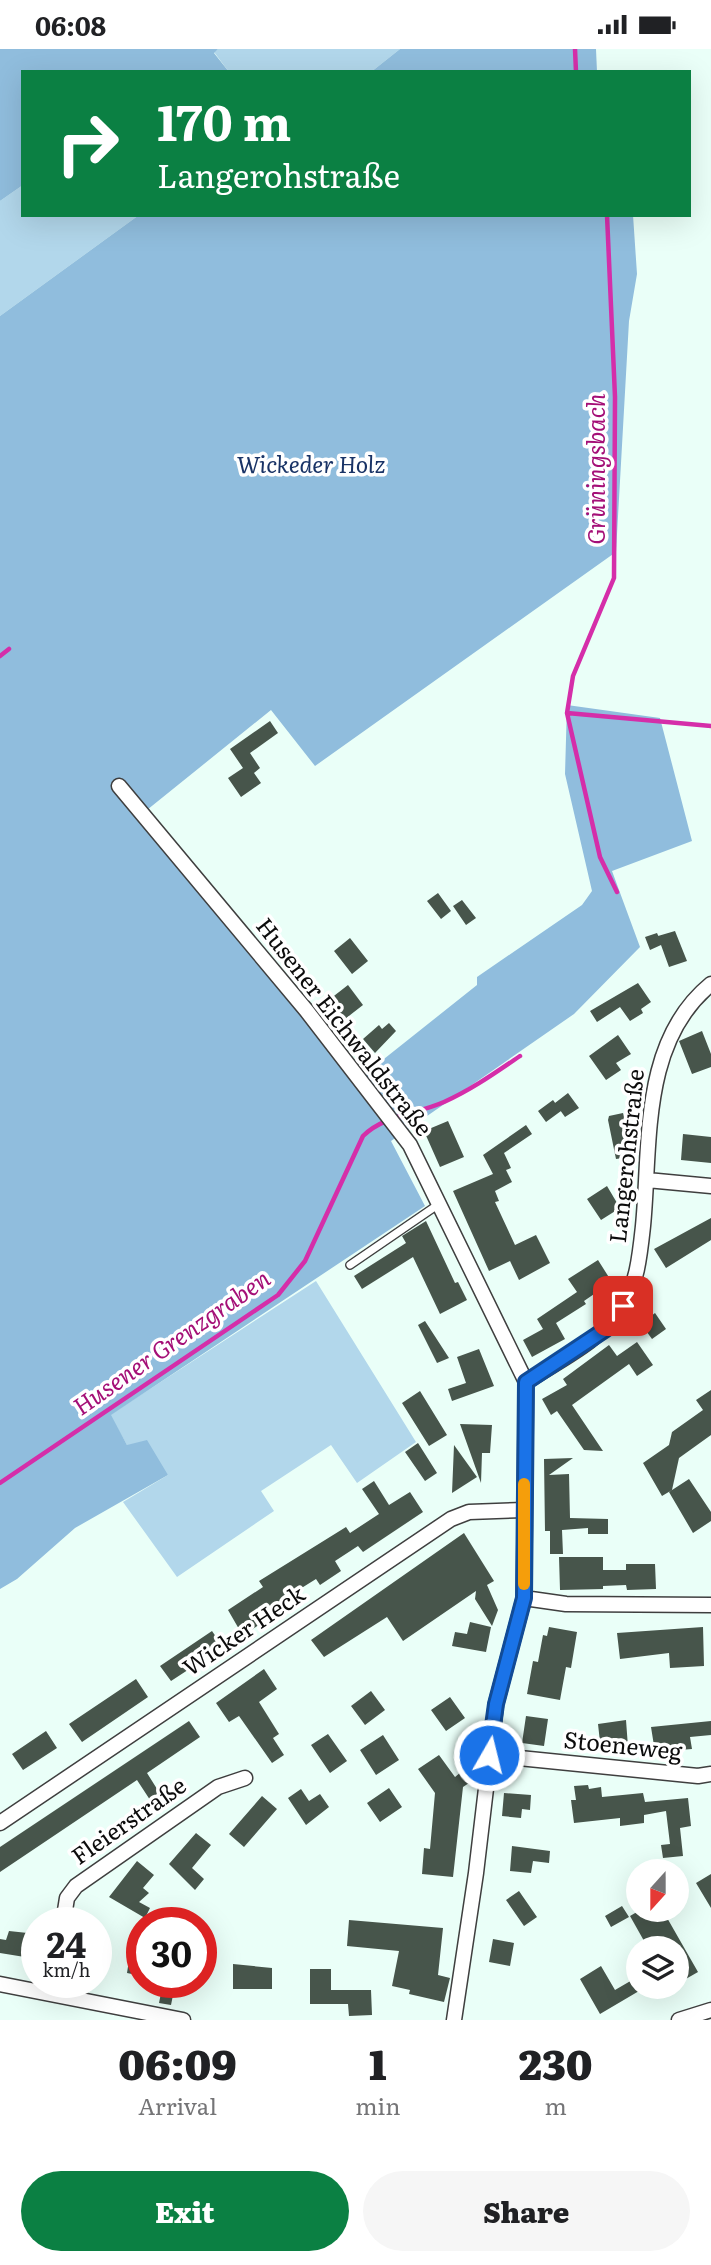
<!DOCTYPE html>
<html lang="en">
<head>
<meta charset="utf-8">
<style>
  body { margin:0; font-family:Literata,serif; background:#f6f6f6; color:#202124; height:100vh; display:flex; flex-direction:column; font-size:26px; white-space:nowrap }
  * { box-sizing:border-box; margin:0 }
  p { font-size:23px; color:#757577 }
  .icon { flex:none; width:38px; height:38px; fill:none; stroke:currentColor; stroke-width:2; stroke-linecap:round; stroke-linejoin:round }
  .map { position:relative; height:1971px; overflow:hidden }
  .panel { display:flex; flex-direction:column; background:#fff; flex:1 }
  .panel>* { flex:none }
  .top-card { position:absolute; left:21px; top:21px; width:670px; height:147px; border-radius:0px; box-shadow:0 7px 28px #0002; background:#0b8043; color:#fff; overflow:hidden }
  .needle { width:46px; rotate:201deg }
  .tools { position:absolute; left:626px; top:1810px; display:grid; gap:14px }
  .tools a { display:grid; place-items:center; width:63px; height:63px; border-radius:50%; background:#fff; box-shadow:0 7px 28px #0002; font-size:35px }
  .speed { position:absolute; left:21px; top:1858px; display:flex; gap:14px; font-size:35px; font-weight:700; text-align:center }
  .speed>* { display:grid; place-content:center; width:91px; height:91px; border-radius:50%; background:#fff; box-shadow:0 7px 28px #0002; line-height:1 }
  .speed small { font-size:18px; font-weight:400 }
  .speed .limit { border:10px solid #d22; background:#fff; color:#111 }
  .pin { position:absolute; display:grid; place-items:center; width:60px; height:60px; color:#fff; margin:-30px; border-radius:14px; box-shadow:0 4px 10px #0006 }
  .me { position:absolute; width:77px; margin:-38px; rotate:8deg; stroke-linejoin:round; filter:drop-shadow(0 0 5px #0008) }
  .turn { display:flex; align-items:center; gap:24px; height:147px; padding:0 21px; font-size:32px }
  .turn .icon { width:91px; height:91px; stroke-width:2.5 }
  .turn b { display:block; font-size:49px; line-height:60px }
  .eta { display:flex; justify-content:space-evenly; align-items:center; height:119px; text-align:center }
  .eta b { font-size:42px; font-weight:800; line-height:49px }
  .primary-button { display:flex; gap:14px; margin-top:auto; padding:14px 21px }
  .primary-button a { flex:1; height:80px; border-radius:42px; background:#0b8043; color:#fff; font-size:28px; font-weight:800; line-height:80px; text-align:center }
  .primary-button a+a { background:#f6f6f6; color:#202124 }
  .status { display:flex; justify-content:space-between; align-items:center; height:49px; padding:0 35px; background:#fff; direction:ltr }
  .status svg { height:19px; fill:currentColor }
  .map>svg:first-child { display:block }
  .green { fill:#b2d7eb }
  .forest { fill:#90bddd }
  .lines { fill:none; stroke-linecap:round; stroke-linejoin:round }
  .stream { stroke:#d52ea9; stroke-width:4.5 }
  .building { fill:#47554b }
  .service-casing { stroke:#3f3f3f; stroke-width:10 }
  .minor-casing { stroke:#3f3f3f; stroke-width:17 }
  .service { stroke:#fff; stroke-width:7 }
  .minor { stroke:#fff; stroke-width:14 }
  .route-casing { stroke:#114b97; stroke-width:18 }
  .route { stroke:#1a73e8; stroke-width:12 }
  .slow { stroke:#f59e0b; stroke-width:12 }
  .labels { text-anchor:middle; stroke-width:7; stroke-linejoin:round; paint-order:stroke }
  .park-label { font-size:23px; font-style:italic; fill:#193366; stroke:#fff }
  .street-label { font-size:23px; fill:#0c0c0c; stroke:#fff }
  .water-label { font-size:24px; font-style:italic; fill:#a40f77; stroke:#fff }
</style>
</head>
<body>
<div class="status"><b>06:08</b><svg viewBox="0 0 49 12"><path d="M0 12V9h3v3zM5 12V6h3v6zM10 12V3h3v9zM15 12V0h3v12zM26 1h20v11H26zM47 4h2v5h-2z"/></svg></div>
<div class="map">
<svg width="711" height="1971" viewBox="0 0 711 1971">
  <rect width="100%" height="100%" fill="#eafff8"/>
  <!-- green -->
  <path class="green" d="M218,0h182l-29,23h-142l-15,-20z
    M23,136v30h116l-139,101v-115z
    M316,1232l100,161 -59,41 -26,-38 -70,46 13,20 -97,66 -54,-75 45,-27 -41,-30 -17,-30z"/>
  <!-- forest -->
  <path class="forest" d="M0,0h218l-4,4 15,19h-206v113l-23,16z
    M400,0h196l1,23h-226z
    M139,166h494l4,59 -8,47 -13,231 -301,214 -44,-56 -134,108 141,166 77,98 122,-97v-8l105,-72 10,-14 -27,-117 2,-69 93,13 32,123 -80,30 28,76 -66,67 -183,127 34,65 -314,209 16,30 20,-5 21,35 -93,53 -58,51 -17,10v-1273z"/>
  <g class="lines">
    <!-- stream -->
    <path class="stream" d="M575,0l1,23
      M607,166l8,182 -1,181 -41,98 -6,37 33,144 17,35
      M0,607l9,-7
      M567,664l144,13
      M0,1434l278,-188 27,-34 58,-125c21,-21 54,-22 81,-34 27,-12 51,-29 76,-46"/>
  </g>
  <!-- building -->
  <path class="building" d="M270,672l8,12 -28,20 10,15 -6,5 7,10 -20,14 -13,-19 15,-10 -13,-19z
    M438,844l13,18 -10,8 -14,-18z
    M462,851l14,18 -10,7 -13,-19z
    M675,882l12,30 -18,6 -8,-22 -11,5 -5,-13 12,-4 4,9 -3,-6z
    M350,889l18,23 -16,13 -18,-23z
    M638,934l13,19 -10,7 2,4 -13,8 -10,-14 -23,15 -7,-11z
    M348,936l15,20 -18,14 -15,-20z
    M389,974l7,8 -21,22 -12,-14 16,-14 3,4z
    M702,982l9,23v13l-19,7 -13,-33z
    M618,986l13,19 -15,9 5,7 -15,10 -17,-24z
    M568,1044l11,15 -14,9 -10,-14z
    M553,1051l8,11 -15,11 -8,-11z
    M623,1064l1,4h4l8,39 -20,3 -8,-39 1,-4z
    M448,1072l16,36 -24,10 -16,-36z
    M526,1076l6,9 -28,19 7,15 -5,2 6,12 -17,9 4,10 -4,1 20,43 21,-10 14,28 -31,17 -9,-19 -21,10 -36,-80 40,-17 -10,-19z
    M683,1085l28,3v26l-30,-3z
    M607,1137l13,22 -19,12 -14,-21z
    M711,1169v22l-45,28 -12,-19z
    M426,1172l29,62 3,-1 9,18 -27,14 -27,-57 -51,32 -8,-13 52,-33 -4,-7z
    M598,1211l12,19 -15,10 2,3 -13,9 2,3 -30,19 9,16 -33,18 -9,-17 20,-11 -6,-10 40,-27 -9,-13z
    M655,1264l11,16 -14,10 -11,-15z
    M425,1272l24,37 -12,5 -19,-38z
    M637,1293l16,23 -16,11 -8,-12 -57,41 31,46 -19,-1 -27,-39 -6,4 -9,-16 25,-14 -4,-6 46,-34 8,11z
    M479,1300l15,37 -42,15 -4,-12 18,-6 -9,-26z
    M711,1341v45l-32,23 -7,32 -10,6 -19,-33 26,-18 3,-13 31,-22 -7,-10z
    M420,1342l27,44 -18,11 -27,-43z
    M460,1375l32,1 -2,28h-8l-1,30z
    M418,1394l19,30 -12,8 -20,-29z
    M454,1396l23,32 -25,16z
    M573,1409l-24,17 20,-1 1,44 38,1v15h-20v-6l-26,2 1,24h-13v-23h-5l-1,-72z
    M689,1430l22,33v9l-18,12 -24,-41z
    M374,1432l15,24 21,-13 13,20 -60,40 -5,-6 -23,15 6,10 -21,14 -4,-6 -53,33 4,7 -24,17 -15,-26 35,-23 -4,-6 87,-54 4,6 29,-19 -17,-25z
    M464,1484l30,48 -7,4 11,25 -6,16 -17,-27 1,-8 -73,50 -16,-24 -63,40 -13,-17z
    M559,1508h44v13h23v-6h29l1,25 -29,1 -1,-5 -23,1v3l-43,1z
    M470,1573l21,5 -5,25 -34,-6 3,-14 12,2z
    M549,1578l28,5 -6,36 -5,-1 -6,33 -33,-6 6,-33 5,1 5,-27 4,1z
    M703,1578l1,39 -34,2 -1,-15 -49,6 -3,-26z
    M212,1582l11,16 -52,34 -11,-15z
    M264,1620l13,20 -18,13 20,32 -6,4 11,17 -12,8 -33,-47 -10,6 -13,-19z
    M136,1630l12,18 -66,45 -13,-18z
    M371,1642l14,19 -20,15 -14,-19z
    M450,1648l15,21 -19,13 -15,-21z
    M526,1667l22,3 -4,27 -22,-3z
    M626,1671l2,27 -27,4 -3,-27z
    M189,1672l11,16 -53,36 17,27 -10,6 -17,-26 -137,92v-25z
    M711,1672v14l-21,2 2,12 -37,3 -4,-25z
    M46,1682l11,17 -34,22 -11,-16z
    M328,1685l19,27 -17,12 -19,-28z
    M383,1686l16,25 -23,15 -16,-25z
    M439,1706l16,22 6,-5 8,11 -6,4 -10,90 -31,-3 2,-26 6,1 5,-56 -17,-24z
    M588,1736l1,4 12,-2 1,10 41,-4 2,9 43,-4 3,28 -11,2 3,28 -20,2 -2,-13 9,-1 -4,-33 -22,4v8l-24,3v-8l-46,5 -3,-23h5l-2,-14z
    M389,1739l13,19 -22,15 -13,-19z
    M301,1740l8,12 11,-7 9,13 -23,18 -18,-27z
    M504,1744l27,2 -1,15 -8,-1 -1,9 -19,-2z
    M262,1747l15,13 -33,38 -15,-13z
    M196,1784l15,12 -19,23 12,11 -9,11 -26,-26z
    M512,1797l38,5 -1,12 -16,-2 -2,12 -21,-2z
    M137,1812l17,14 -11,13 6,5 -10,9 11,6 -5,10 -36,-21z
    M711,1825v34l-15,-25z
    M519,1842l18,26 -13,9 -18,-26z
    M622,1857l7,11 -18,10 -6,-11z
    M642,1860h20l36,63 -21,12v-36h-29l-18,-32z
    M349,1871l94,8 -5,47 12,3 -6,24 -35,-8 1,-4 -18,-4 7,-35 -52,-5z
    M9,1882l28,3v25l-37,-6v-14l6,1z
    M493,1890l21,4 -4,23 -21,-4z
    M130,1905l12,2v20l-15,-3z
    M233,1915l39,4v21h-39z
    M601,1917l14,24 24,-14v15l-39,23 -20,-35z
    M310,1920h21v21h40l1,25 -23,1 -1,-12h-38z
    M163,1934l12,2 -4,20 -12,-2z"/>
  <g class="lines">
    <!-- service casing -->
    <g class="service-casing">
      <path id="service" d="M350,1216l89,-61"/>
    </g>
    <!-- minor casing -->
    <g class="minor-casing">
      <path id="minor" d="M119,737l187,224 104,135 116,237 -2,216 -28,106 -20,169 -22,147
        M647,1131l64,6
        M526,1333c33,-22 73,-40 96,-74 15,-23 18,-54 21,-82 8,-82 -3,-184 68,-242
        M524,1549l42,6 145,1
        M489,1706l209,21 13,-2
        M0,1774l451,-304 18,-7 55,-2
        M63,1874l4,-25 9,-12 142,-99 27,-9
        M0,1935l183,36
        M679,1971l32,-10"/>
    </g>
    <!-- service -->
    <use href="#service" class="service"/>
    <!-- minor -->
    <use href="#minor" class="minor"/>
  </g>
  <g class="lines">
    <!-- route casing -->
    <g class="route-casing">
      <path id="route" d="M489,1706l7,-51 28,-106 2,-216 80,-53 17,-23"/>
    </g>
    <!-- route -->
    <use href="#route" class="route"/>
    <!-- slow -->
    <path class="slow" d="M524,1535v-100"/>
  </g>
  <g class="labels">
    <!-- park labels -->
    <g class="park-label">
      <text x="311" y="424">Wickeder Holz</text>
    </g>
    <!-- street labels -->
    <g class="street-label">
      <text transform="translate(344 978) rotate(52)" y="8">Husener Eichwaldstraße</text>
      <text transform="translate(627 1107) rotate(-84)" y="8">Langerohstraße</text>
      <text transform="translate(244 1582) rotate(-34)" y="8">Wicker Heck</text>
      <text transform="translate(623 1697) rotate(6)" y="8">Stoeneweg</text>
      <text transform="translate(129 1772) rotate(-35)" y="8">Fleierstraße</text>
    </g>
    <!-- water labels -->
    <g class="water-label">
      <text transform="translate(597 420) rotate(-90)" y="8">Grüningsbach</text>
      <text transform="translate(172 1294) rotate(-35)" y="8">Husener Grenzgraben</text>
    </g>
  </g>
</svg>
<div class="tools">
<a><svg class="needle" viewBox="-14 -14 28 28"><path d="M0-13l5 13h-10z" fill="#e53935"/><path d="M0 13l5-13h-10z" fill="#757577"/></svg></a>
<a><svg class="icon" aria-label="layers" viewBox="0 0 24 24"><path d="M12 4l9 5-9 5-9-5zM3 14l9 5 9-5"/></svg></a>
</div>
<div class="speed"><div>24<small>km/h</small></div><div class="limit">30</div></div>
<div class="pin" style="left:623px;top:1257px;background:#d93025"><svg class="icon" aria-label="arrive" viewBox="0 0 24 24"><path d="M6 21V4h12l-3 4 3 4H6"/></svg></div>
<svg class="me" style="left:489px;top:1706px" viewBox="-20 -20 40 40"><circle r="17" fill="#1a73e8" stroke="#fff" stroke-width="3"/><path d="M0-11L8 9 0 5-8 9z" fill="#fff"/></svg>
<div class="top-card">
<div class="turn"><svg class="icon" aria-label="right" viewBox="0 0 24 24"><path d="M7 20v-9h11M14 6l5 5-5 5"/></svg><div><b>170 m</b>Langerohstraße</div></div>
</div>
</div>
<section class="panel">
<div class="eta">
<div><b>06:09</b><p>Arrival</p></div>
<div><b>1</b><p>min</p></div>
<div><b>230</b><p>m</p></div>
</div>
<div class="primary-button"><a>Exit</a><a>Share</a></div>
</section>
</body>
</html>
